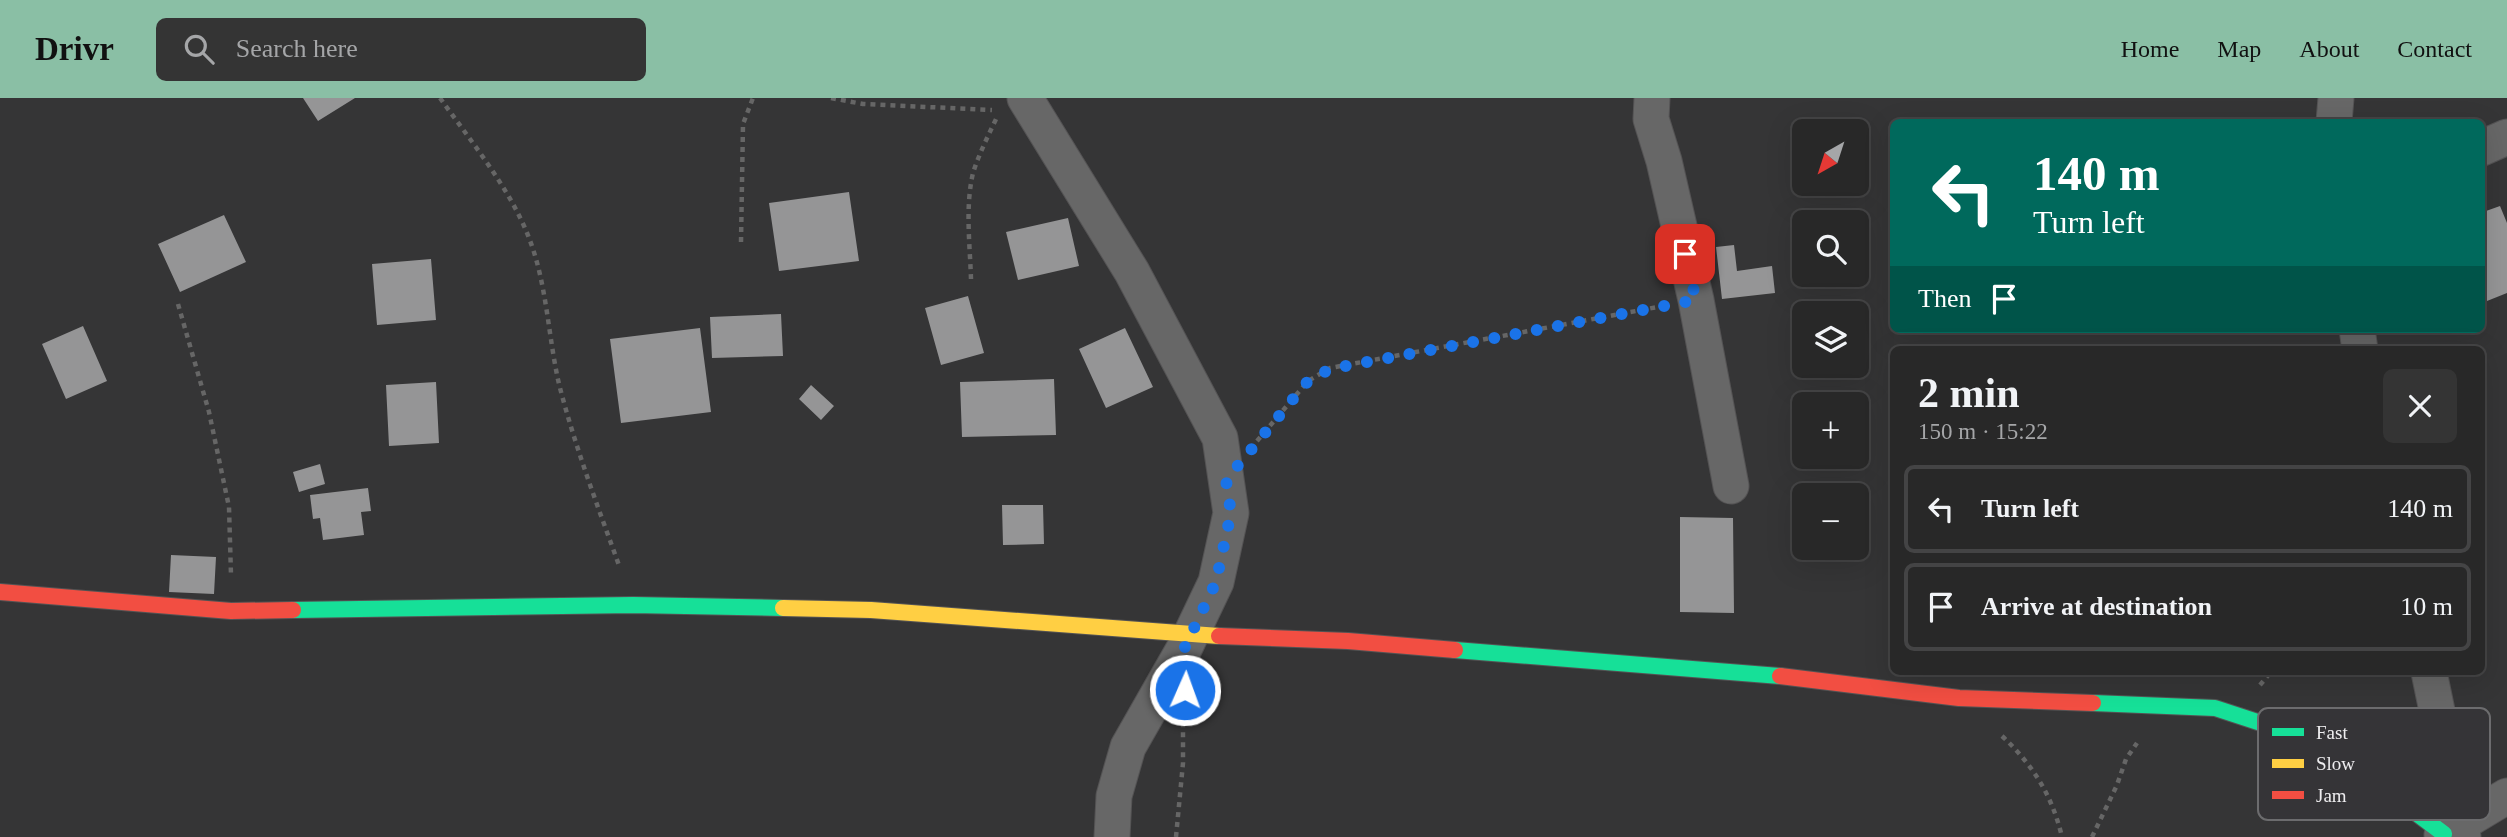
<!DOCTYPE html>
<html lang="en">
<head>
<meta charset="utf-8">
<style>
  body { margin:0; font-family:Georgia,serif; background:#343434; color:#f1f3f6; height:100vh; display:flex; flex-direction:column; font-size:26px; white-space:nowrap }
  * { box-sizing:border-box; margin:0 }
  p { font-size:23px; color:#a5a6a8 }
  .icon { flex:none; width:38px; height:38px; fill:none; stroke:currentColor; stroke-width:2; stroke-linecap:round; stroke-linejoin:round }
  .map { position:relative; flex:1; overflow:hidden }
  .sheet { position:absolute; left:1890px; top:248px; width:595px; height:329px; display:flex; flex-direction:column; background:#282828; border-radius:10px; box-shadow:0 7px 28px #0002,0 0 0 2px #444445 }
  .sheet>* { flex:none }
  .guide { position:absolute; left:1890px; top:21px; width:595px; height:214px; border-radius:10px; box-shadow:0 7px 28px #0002,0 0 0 2px #444445; background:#00695c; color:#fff; overflow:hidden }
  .needle { width:46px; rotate:219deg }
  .buttons { position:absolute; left:1792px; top:21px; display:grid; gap:14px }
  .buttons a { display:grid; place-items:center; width:77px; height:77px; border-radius:10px; background:#282828; box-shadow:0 7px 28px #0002,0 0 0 2px #444445; font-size:35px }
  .pin { position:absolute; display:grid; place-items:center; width:60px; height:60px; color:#fff; margin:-30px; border-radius:14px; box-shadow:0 4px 10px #0006 }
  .me { position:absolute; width:77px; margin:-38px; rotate:2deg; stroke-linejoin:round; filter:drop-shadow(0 0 5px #0008) }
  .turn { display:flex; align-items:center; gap:24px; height:147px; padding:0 28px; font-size:32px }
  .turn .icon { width:91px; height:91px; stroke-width:2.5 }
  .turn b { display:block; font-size:49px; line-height:60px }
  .then { display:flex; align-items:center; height:66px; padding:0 28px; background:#0003; gap:14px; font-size:26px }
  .round { display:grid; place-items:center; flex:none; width:74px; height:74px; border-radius:10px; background:#343434 }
  .headline { display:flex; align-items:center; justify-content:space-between; height:119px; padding:0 28px }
  h1 { font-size:42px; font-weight:600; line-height:52px }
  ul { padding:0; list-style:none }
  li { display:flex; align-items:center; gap:21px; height:88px; margin:0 14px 10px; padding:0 14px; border:4px solid #444445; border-radius:10px }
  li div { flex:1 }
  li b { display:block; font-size:26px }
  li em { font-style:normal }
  header { display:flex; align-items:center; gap:42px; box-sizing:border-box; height:98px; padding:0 35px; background:#8abfa5; color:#111 }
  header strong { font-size:33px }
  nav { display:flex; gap:38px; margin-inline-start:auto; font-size:24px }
  .search { width:490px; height:63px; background:#343434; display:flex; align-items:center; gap:18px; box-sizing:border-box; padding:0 24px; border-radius:10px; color:#a5a6a8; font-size:26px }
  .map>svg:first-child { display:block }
  .building { fill:#959596 }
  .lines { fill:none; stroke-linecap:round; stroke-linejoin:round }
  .street-casing { stroke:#545354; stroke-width:37 }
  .fast-casing { stroke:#545354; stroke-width:18 }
  .slow-casing { stroke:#545354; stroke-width:18 }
  .jam-casing { stroke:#545354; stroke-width:18 }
  .path { stroke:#666; stroke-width:4.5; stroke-dasharray:5 5; stroke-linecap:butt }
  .street { stroke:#676767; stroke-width:35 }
  .fast { stroke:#16e098; stroke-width:16 }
  .slow { stroke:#ffcf43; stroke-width:16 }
  .jam { stroke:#f24e42; stroke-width:16 }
  .route { stroke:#1a73e8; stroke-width:12; stroke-dasharray:0 21.6 }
  .key { fill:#353437; stroke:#6c6c6e; stroke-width:2 }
  .key-label { font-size:19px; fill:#eeedef }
</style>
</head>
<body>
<header>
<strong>Drivr</strong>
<div class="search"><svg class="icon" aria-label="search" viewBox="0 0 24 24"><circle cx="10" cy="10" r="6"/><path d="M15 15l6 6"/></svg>Search here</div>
<nav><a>Home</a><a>Map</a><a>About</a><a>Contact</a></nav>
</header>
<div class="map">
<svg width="2507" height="739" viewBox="0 0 2507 739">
  <rect width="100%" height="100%" fill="#353536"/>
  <!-- building -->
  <path class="building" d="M303,0h52l-37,23z
    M849,94l10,69 -80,10 -10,-68z
    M2482,103l4,10 14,-5 7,17v70l-25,10z
    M224,117l22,47 -66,30 -22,-48z
    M1068,120l11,48 -61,14 -12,-48z
    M1734,147l3,26 35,-5 3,27 -53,6 -6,-52z
    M431,161l5,61 -59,5 -5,-61z
    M968,198l16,57 -43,12 -16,-57z
    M781,216l2,42 -71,2 -2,-41z
    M83,228l24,55 -41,18 -24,-55z
    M700,230l11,84 -90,11 -11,-84z
    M1125,230l28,59 -47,21 -27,-59z
    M1054,281l2,56 -94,2 -2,-55z
    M436,284l3,61 -50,3 -3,-61z
    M811,287l23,21 -13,14 -22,-21z
    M320,366l5,20 -26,8 -6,-20z
    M368,390l3,23 -10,1 3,23 -41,5 -3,-22 -7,1 -3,-24z
    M1002,407h41l1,39 -41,1z
    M1680,419l53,1 1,95 -54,-1z
    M171,457l45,2 -2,37 -45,-2z"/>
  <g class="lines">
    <!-- street casing -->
    <g class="street-casing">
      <path id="street" d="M1025,0l107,174 88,166 11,75 -15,69 -31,65 -57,100 -14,49 -2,41
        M1652,0l-1,21 13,42 32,139 35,186
        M2334,24l2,-24
        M2482,50l25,-11
        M2357,231l3,21
        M2429,574l34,165
        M2442,737l65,-39"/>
    </g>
    <!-- fast casing -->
    <g class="fast-casing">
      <path id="fast" d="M293,512l340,-5 150,3
        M1455,552l325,26
        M2093,605l122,5 64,21 42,19 58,37 65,49"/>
    </g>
    <!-- slow casing -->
    <g class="slow-casing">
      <path id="slow" d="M783,510l88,2 348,26"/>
    </g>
    <!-- jam casing -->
    <g class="jam-casing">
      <path id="jam" d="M0,494l231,19 62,-1
        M1219,538l129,5 107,9
        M1780,578l179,22 134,5"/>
    </g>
    <!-- path -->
    <path class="path" d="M440,0c30,42 71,92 89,140 18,46 19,98 30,146 16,63 39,123 61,184
      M831,0l32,6 129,6
      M741,144l2,-118 10,-26
      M971,181c-1,-34 -6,-72 2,-106 6,-19 15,-37 24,-56
      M178,206l31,108 20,95 2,68
      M1257,343l51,-60 22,-13 333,-62
      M2260,587l11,-13
      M2002,638c31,29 50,59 60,101
      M1176,739l7,-74v-40
      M2092,739l25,-52 9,-26 11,-16"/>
    <!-- street -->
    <use href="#street" class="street"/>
    <!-- fast -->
    <use href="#fast" class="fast"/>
    <!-- slow -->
    <use href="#slow" class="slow"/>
    <!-- jam -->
    <use href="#jam" class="jam"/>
  </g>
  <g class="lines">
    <!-- route -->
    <path class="route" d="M1185,592l2,-28 -2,-15 31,-65 15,-69 -5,-33 82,-99 22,-12 366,-69 -11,-46"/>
  </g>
  <!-- legend -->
  <rect x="2258" y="610" width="232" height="112" rx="10" class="key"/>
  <rect x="2272" y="630" width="32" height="8" fill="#16e098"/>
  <rect x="2272" y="661" width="32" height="9" fill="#ffcf43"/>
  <rect x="2272" y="693" width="32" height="8" fill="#f24e42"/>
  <g class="key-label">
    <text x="2316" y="641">Fast</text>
    <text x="2316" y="672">Slow</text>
    <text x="2316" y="704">Jam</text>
  </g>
</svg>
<div class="buttons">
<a><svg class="needle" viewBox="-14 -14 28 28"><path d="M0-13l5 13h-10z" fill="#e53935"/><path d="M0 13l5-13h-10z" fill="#a5a6a8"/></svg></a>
<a><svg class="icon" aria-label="search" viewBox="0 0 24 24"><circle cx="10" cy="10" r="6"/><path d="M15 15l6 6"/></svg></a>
<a><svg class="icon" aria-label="layers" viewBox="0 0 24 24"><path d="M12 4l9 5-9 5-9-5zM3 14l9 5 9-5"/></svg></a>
<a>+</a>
<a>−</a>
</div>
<div class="pin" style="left:1685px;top:156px;background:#d93025"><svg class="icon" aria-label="arrive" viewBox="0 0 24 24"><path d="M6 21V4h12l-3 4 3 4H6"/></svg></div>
<svg class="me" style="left:1185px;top:592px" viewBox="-20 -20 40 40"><circle r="17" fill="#1a73e8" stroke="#fff" stroke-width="3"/><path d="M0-11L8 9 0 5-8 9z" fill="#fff"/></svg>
<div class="guide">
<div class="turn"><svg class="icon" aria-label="left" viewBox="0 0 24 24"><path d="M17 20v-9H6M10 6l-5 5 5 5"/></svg><div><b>140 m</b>Turn left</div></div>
<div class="then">Then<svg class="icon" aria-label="arrive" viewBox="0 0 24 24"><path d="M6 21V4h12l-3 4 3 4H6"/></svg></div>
</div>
<section class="sheet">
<div class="headline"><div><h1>2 min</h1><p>150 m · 15:22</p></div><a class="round"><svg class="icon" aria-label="close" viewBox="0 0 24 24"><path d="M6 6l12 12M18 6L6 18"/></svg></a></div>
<ul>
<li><svg class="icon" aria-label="left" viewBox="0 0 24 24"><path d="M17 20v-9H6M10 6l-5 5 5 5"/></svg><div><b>Turn left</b></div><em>140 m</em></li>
<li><svg class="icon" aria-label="arrive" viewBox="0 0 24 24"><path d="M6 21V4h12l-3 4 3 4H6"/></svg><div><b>Arrive at destination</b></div><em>10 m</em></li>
</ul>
</section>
</div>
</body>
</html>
